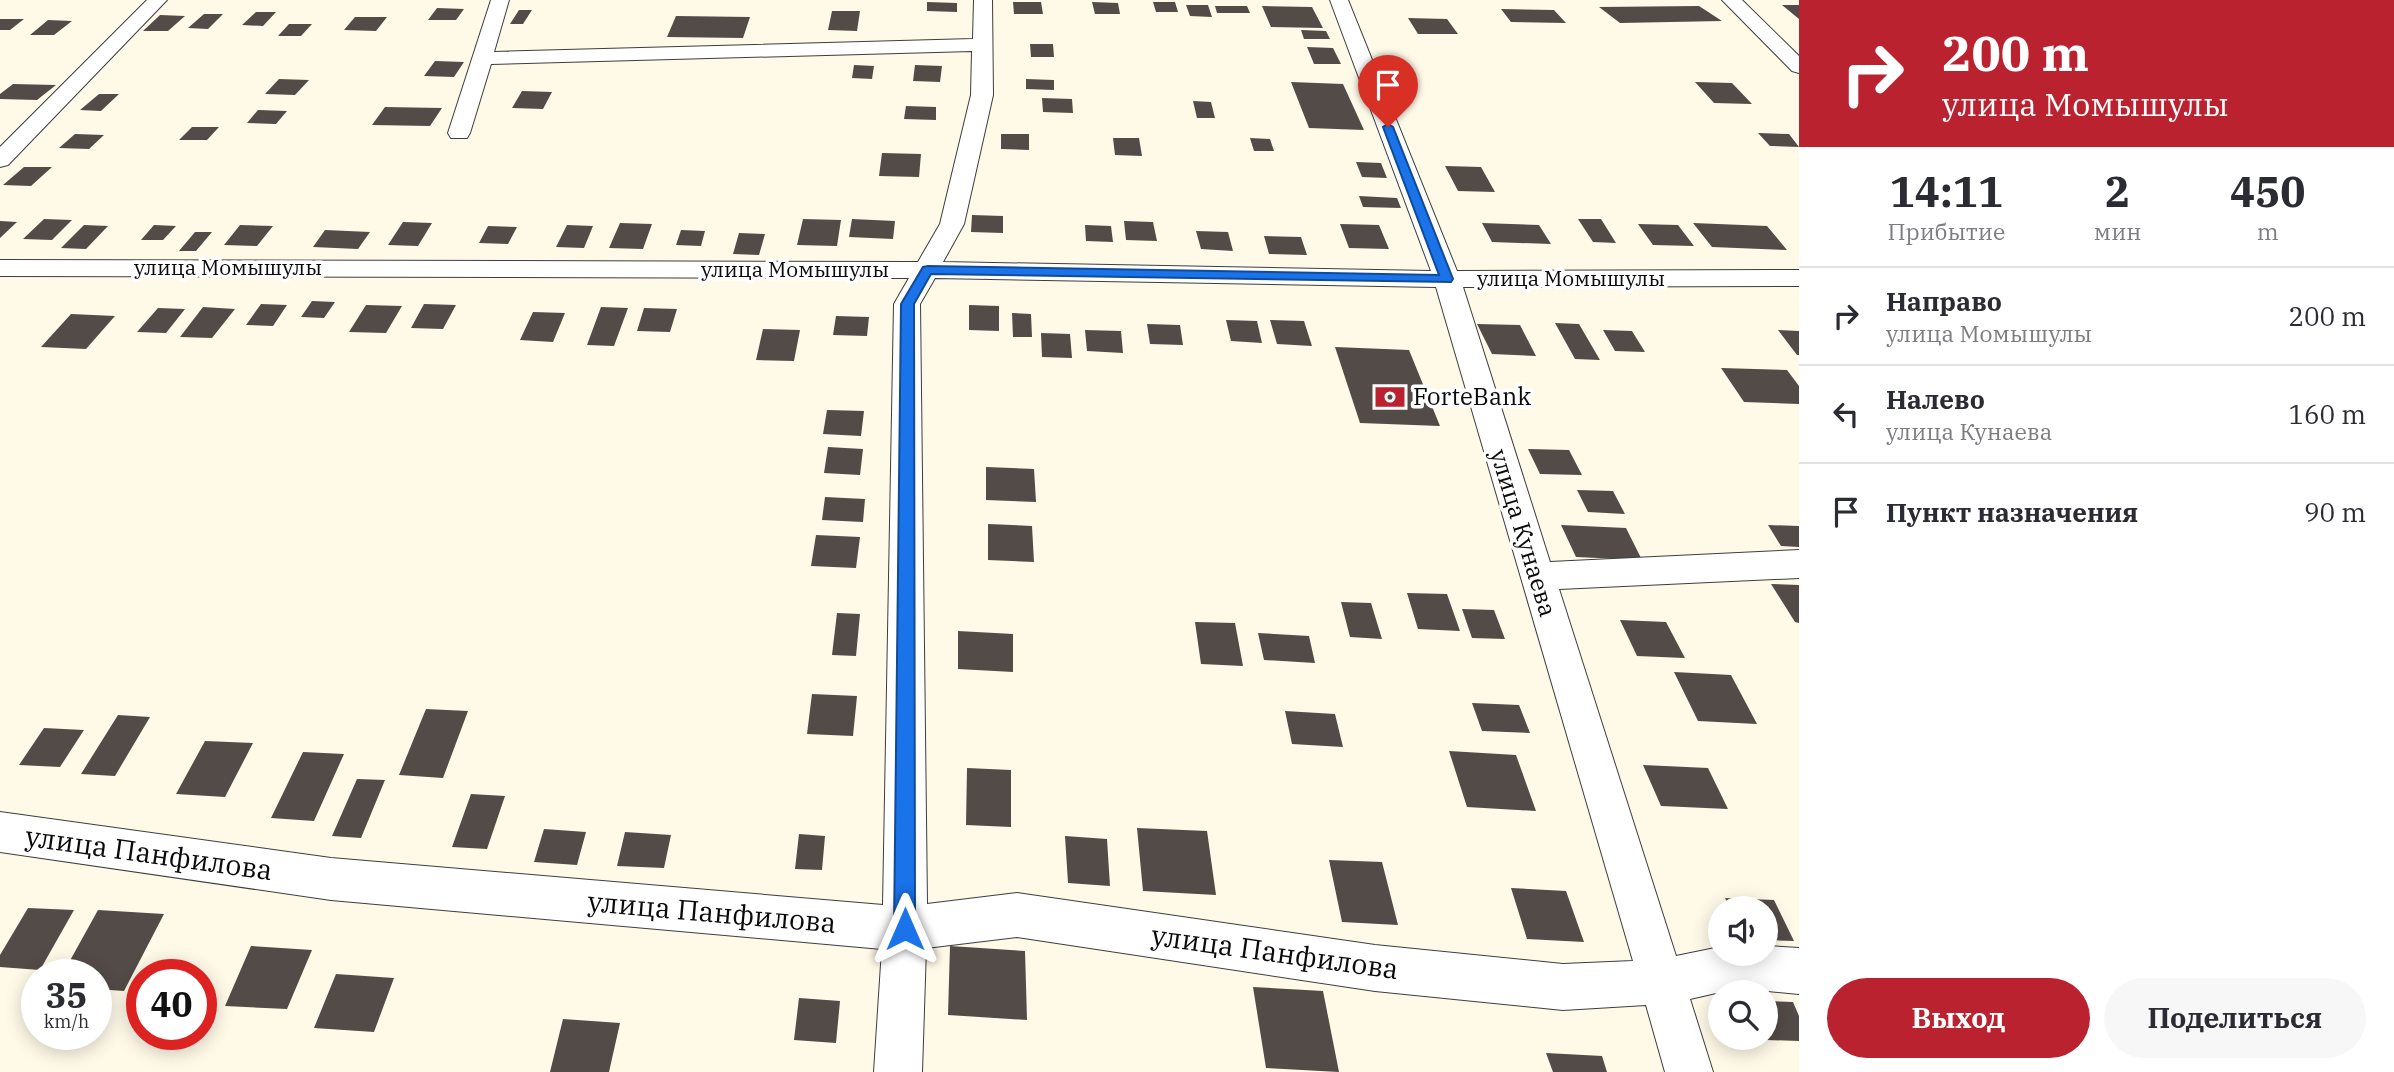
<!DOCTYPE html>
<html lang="ru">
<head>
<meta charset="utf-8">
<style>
  body { margin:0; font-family:"IBM Plex Serif",serif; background:#f7f7f7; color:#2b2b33; height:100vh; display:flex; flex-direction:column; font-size:26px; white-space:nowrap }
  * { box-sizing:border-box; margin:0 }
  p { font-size:23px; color:#7c7c81 }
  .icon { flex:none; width:38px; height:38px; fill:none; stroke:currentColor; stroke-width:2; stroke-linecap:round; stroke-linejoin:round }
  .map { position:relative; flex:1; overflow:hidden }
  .side { display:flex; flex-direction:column; background:#fff; width:595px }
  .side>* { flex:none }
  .banner { background:#bb2230; color:#fff; overflow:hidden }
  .tools { position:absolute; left:1708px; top:896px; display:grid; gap:14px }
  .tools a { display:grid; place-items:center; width:70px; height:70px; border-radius:50%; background:#fff; box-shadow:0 4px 18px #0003; font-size:35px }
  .speed { position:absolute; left:21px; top:959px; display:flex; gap:14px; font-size:35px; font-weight:700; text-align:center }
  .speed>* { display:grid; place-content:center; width:91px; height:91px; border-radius:50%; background:#fff; box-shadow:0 4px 18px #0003; line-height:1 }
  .speed small { font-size:18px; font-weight:400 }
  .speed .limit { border:10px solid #d22; background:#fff; color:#111 }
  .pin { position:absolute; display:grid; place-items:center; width:60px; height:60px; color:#fff; margin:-72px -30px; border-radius:50% 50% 50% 0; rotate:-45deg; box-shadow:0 0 7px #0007 }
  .pin .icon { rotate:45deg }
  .me { position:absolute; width:77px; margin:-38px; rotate:0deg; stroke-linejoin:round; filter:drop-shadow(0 0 5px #0008) }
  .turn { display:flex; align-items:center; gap:24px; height:147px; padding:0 28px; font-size:32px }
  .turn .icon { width:91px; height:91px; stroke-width:2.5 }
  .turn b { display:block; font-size:49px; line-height:60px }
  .eta { display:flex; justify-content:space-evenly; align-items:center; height:119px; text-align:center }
  .eta b { font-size:42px; font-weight:700; line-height:49px }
  .primary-button { display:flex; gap:14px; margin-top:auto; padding:14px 28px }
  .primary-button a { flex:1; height:80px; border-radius:42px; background:#bb2230; color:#fff; font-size:28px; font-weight:700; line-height:80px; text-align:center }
  .primary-button a+a { background:#f7f7f7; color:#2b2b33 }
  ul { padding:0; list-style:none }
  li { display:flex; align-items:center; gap:21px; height:98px; padding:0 28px; border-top:2px solid #e1e1e2 }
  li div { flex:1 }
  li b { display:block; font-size:26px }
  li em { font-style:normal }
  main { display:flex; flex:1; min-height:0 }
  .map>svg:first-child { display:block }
  .building { fill:#534b47 }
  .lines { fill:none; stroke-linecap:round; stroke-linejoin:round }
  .minor-casing { stroke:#3d3d3d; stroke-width:2 }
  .minor { fill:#fff; fill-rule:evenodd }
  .route { fill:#1a73e8; stroke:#114b97; stroke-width:2 }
  .labels { text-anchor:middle; stroke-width:7; stroke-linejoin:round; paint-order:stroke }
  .far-street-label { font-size:21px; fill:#0a0a0a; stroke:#fff }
  .poi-label { font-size:24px; fill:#0a0a0a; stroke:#fff; text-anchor:start }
  .street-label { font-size:24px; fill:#0a0a0a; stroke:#fff }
  .near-street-label { font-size:28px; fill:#0a0a0a; stroke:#fff }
</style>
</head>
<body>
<main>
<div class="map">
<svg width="1799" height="1072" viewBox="0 0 1799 1072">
  <rect width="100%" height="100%" fill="#fff9e8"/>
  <!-- building -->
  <path class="building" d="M927,2l30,1v9l-30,-1z
    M1013,2h28l2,12h-29z
    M1092,2l26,1 2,11h-25z
    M1153,2h22l3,10h-22z
    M1186,5h22l4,12 -22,-1z
    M1782,5h17v14z
    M1215,6h32l3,7h-33z
    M1262,6l50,1 11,21 -52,-1z
    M1699,6l23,15 -102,2 -21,-16z
    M437,8l27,1 -8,11h-28z
    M1501,9l53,1 12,13 -55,-1z
    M519,10h13l-9,14h-13z
    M832,11h28l-3,20 -29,-1z
    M256,12h20l-13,14 -21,-1z
    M204,14h19l-15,15 -20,-1z
    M160,15l25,1 -17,15h-25z
    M676,16l74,1 -7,21 -76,-1z
    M355,17h32l-11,14 -32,-1z
    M1408,18l39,1 11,15h-40z
    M0,19h24l-14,11h-10z
    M48,20l24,1 -18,14h-24z
    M289,24h23l-11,12h-23z
    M1301,30l25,1 4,8h-26z
    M1030,44h23l1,13h-23z
    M1307,47l26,1 8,16h-27z
    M435,61l29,1 -10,15 -30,-1z
    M854,65l20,1 -2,13 -20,-1z
    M915,65l27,1 -2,16 -27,-1z
    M279,79l30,1 -14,15 -30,-1z
    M1026,79l28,1v10l-28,-1z
    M1291,82l52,2 21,46 -55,-2z
    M1695,82l37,1 20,21 -38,-1z
    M13,84l43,1 -19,15 -37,-1v-5z
    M522,91l30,1 -9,17 -31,-1z
    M99,94h20l-18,17 -21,-1z
    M1042,98l30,1 1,14 -30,-1z
    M1193,101l18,1 4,16h-18z
    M906,106l30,1v13l-32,-1z
    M385,107l57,1 -12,18 -58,-1z
    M258,110l29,1 -11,13 -29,-1z
    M192,127h27l-12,13h-28z
    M1758,133l31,1 10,13 -29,-1z
    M75,134l29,1 -15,14 -30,-1z
    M1001,134h28v16l-28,-1z
    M1113,138h26l3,18 -27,-1z
    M1250,138l20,1 4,12h-20z
    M882,153l39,1 -2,23 -40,-1z
    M1356,162l25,1 6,15 -25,-1z
    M1445,166l36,1 14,25 -37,-1z
    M24,167h28l-21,19 -28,-1z
    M1359,196l38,2 4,10 -38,-1z
    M972,215l31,1v17l-32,-1z
    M44,219l28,1 -20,20 -29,-1z
    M803,219l38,1 -4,26 -40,-1z
    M852,219l43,2 -2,18 -44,-2z
    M1578,219h23l15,24 -23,-1z
    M0,221l17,1 -17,16z
    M1124,221l29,1 4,19 -31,-1z
    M403,222l29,1 -14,23 -30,-1z
    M620,223l32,1 -9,25 -34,-1z
    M1482,223l57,2 12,19 -59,-2z
    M1693,223l74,3 20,24 -75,-3z
    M1340,224l39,1 10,24 -40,-1z
    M1638,224l40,1 16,21 -41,-1z
    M84,225l24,1 -22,23 -25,-1z
    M154,225l22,1 -13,14h-22z
    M240,225l33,1 -16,20 -33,-1z
    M567,225l26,1 -9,22 -28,-1z
    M1085,225l26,1 2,16 -27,-1z
    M488,226l29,1 -9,17 -29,-1z
    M325,230l45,2 -12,17 -45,-2z
    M681,230l24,1 -4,15 -25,-1z
    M1196,231l32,1 5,19 -32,-2z
    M195,232h17l-16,19h-17z
    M739,233l26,1 -6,21 -26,-1z
    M1264,236l37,1 6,18 -38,-1z
    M312,301l23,1 -11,16 -23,-1z
    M261,304l26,1 -14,21 -27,-1z
    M424,304l32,1 -13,24 -32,-1z
    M366,305l36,1 -16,27 -37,-1z
    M969,305l30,1v25l-30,-1z
    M203,307l32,2 -23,29 -32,-1z
    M601,307l27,1 -14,38 -27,-1z
    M158,308l27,1 -19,24 -29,-1z
    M644,308l33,1 -7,23 -33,-1z
    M533,312l32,1 -12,29 -33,-2z
    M1012,313l19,1 1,23h-19z
    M71,314l44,2 -29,33 -45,-2z
    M836,316l33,1 -2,19 -34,-1z
    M1226,320l31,1 5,22 -31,-2z
    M1270,320l34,1 8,25 -35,-2z
    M1555,323l24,1 21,36 -25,-1z
    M1147,324l33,1 3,20 -33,-1z
    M1477,324l43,1 16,31 -44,-2z
    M763,329l37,1 -6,31 -38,-1z
    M1085,330l36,1 2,22 -36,-2z
    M1603,330l29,1 13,21 -30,-1z
    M1778,330l21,1v24h-2z
    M1041,333l29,1 2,24 -30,-1z
    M1335,347l74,3 31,76 -80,-3z
    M1721,368l66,2 12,16v18l-55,-2z
    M827,410l37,1 -3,25 -38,-2z
    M828,447l35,2 -3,26 -36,-2z
    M1528,449l41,1 13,25 -42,-1z
    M986,467l48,2 2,33 -50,-2z
    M1577,490l36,1 12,23 -37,-2z
    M825,497l40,2 -2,23 -41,-2z
    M988,524l44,2 2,36 -46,-2z
    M1561,525l65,3 16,32 -66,-3z
    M1768,525l31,1v21l-18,-1z
    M816,535l44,2 -4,31 -45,-2z
    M1771,584l28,1v38l-4,-1z
    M1407,593l40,1 13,37 -42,-2z
    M1341,602l30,1 11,36 -32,-2z
    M1462,609l32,1 11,29 -33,-1z
    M837,613l23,1 -4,42 -24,-1z
    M1620,620l46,2 19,36 -48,-2z
    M1195,622l40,1 8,43 -42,-2z
    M958,631l55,3v38l-55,-3z
    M1258,633l51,3 6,27 -51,-3z
    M1674,672l57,3 26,49 -59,-3z
    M812,694l45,2 -4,40 -46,-2z
    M1472,703l47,2 11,28 -48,-2z
    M426,709l42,2 -25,67 -44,-3z
    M1285,711l50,3 8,33 -51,-3z
    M118,715l32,2 -35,59 -34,-2z
    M44,728l40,2 -24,37 -41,-2z
    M205,741l48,2 -28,54 -49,-3z
    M1449,751l67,4 20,56 -69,-4z
    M303,752l41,2 -30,67 -43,-3z
    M1643,765l65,3 20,41 -67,-3z
    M967,768l44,2v57l-45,-2z
    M357,779l28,1 -24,58 -29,-2z
    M471,794l34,2 -18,53 -35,-2z
    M1137,828l70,3 9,64 -73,-4z
    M544,829l42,3 -9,33 -43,-3z
    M625,832l46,3 -7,33 -47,-2z
    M799,834l26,2 -3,34 -27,-1z
    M1065,836l42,3 3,47 -42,-3z
    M1329,860l53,2 16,63 -56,-3z
    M1511,888l55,3 18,51 -57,-3z
    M1725,898l49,2 20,41 -28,-1v-32h-36z
    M28,908l46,2 -34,60 -40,-3v-12z
    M98,910l66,4 -40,77 -28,-2v-14h-34z
    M251,946l61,4 -25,59 -62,-3z
    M950,946l75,5 2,69 -79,-5z
    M336,974l58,4 -20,54 -60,-4z
    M1253,987l70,4 16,81 -73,-4z
    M799,998l41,3 -4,42 -42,-3z
    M1766,1001l27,1 6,14v25l-33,-1z
    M563,1019l57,4 -11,49h-59z
    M1546,1053l56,3 5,16h-54z"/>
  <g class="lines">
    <!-- minor casing -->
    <g class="minor-casing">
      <path id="minor" d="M147,0h20l-159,165 -8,2v-20z
        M491,0h18l-15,52 479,-13 1,-39h18l1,95 -29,129 -21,38 488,9 -101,-271h18l109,271 342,-1v16l-336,1 87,275 249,-12v28l-240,11 117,367 44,-9v7h46v-8l33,2v46l-61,-6 -48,11 23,73h-48l-19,-67 -83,5 -188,-19 -358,-54 -91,11 -4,124h-48l8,-123 -551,-49 -331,-48v-40l331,46 552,47 11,-601 15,-26 -909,-2v-16l918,2 22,-38 31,-129 1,-44 -481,13 -21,69 -3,5h-16l-3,-5zM935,278l501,9 197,674 -70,3 -188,-19 -358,-52 -90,11 -7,-600z
        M1722,0h20l57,56v17l-7,-2z"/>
    </g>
    <!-- minor -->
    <use href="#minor" class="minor"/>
  </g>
  <!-- route -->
  <path class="route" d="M1388,124l5,3 60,152 -2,3 -520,-8 -17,30 1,625 -3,7 -7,3 -8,-3 -3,-7 7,-625 22,-37 5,-1 511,9 -56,-148z"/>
  <!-- icons -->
  <defs>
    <g id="bank-bare" transform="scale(2.415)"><path d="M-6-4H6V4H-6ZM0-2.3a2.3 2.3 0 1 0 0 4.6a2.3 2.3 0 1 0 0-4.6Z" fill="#bb2230" stroke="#fff" stroke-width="2.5" paint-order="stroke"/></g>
  </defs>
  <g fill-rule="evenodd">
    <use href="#bank-bare" x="1390" y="397"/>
  </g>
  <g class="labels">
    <!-- far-street labels -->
    <g class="far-street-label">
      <text x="228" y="275">улица Момышулы</text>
      <text x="795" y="277">улица Момышулы</text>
      <text x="1571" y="286">улица Момышулы</text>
    </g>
    <!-- poi labels -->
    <g class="poi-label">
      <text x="1413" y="405">ForteBank</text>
    </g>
    <!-- street labels -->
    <g class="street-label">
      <text transform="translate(1523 533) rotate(73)" y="8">улица Кунаева</text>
    </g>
    <!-- near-street labels -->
    <g class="near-street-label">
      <text transform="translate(149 853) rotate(8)" y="10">улица Панфилова</text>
      <text transform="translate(712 912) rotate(5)" y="10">улица Панфилова</text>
      <text transform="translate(1275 952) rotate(8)" y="10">улица Панфилова</text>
    </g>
  </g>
</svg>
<div class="tools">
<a><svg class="icon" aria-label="sound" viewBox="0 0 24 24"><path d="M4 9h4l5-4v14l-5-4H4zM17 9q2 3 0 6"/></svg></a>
<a><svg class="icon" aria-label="search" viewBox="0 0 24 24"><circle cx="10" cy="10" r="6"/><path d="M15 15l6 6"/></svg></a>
</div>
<div class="speed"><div>35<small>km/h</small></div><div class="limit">40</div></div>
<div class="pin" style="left:1388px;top:127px;background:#d93025"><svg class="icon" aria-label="arrive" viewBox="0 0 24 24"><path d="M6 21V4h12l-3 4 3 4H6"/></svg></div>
<svg class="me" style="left:905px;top:929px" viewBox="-20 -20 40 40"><path d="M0-17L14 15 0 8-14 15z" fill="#1a73e8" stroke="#fff" stroke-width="4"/></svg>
</div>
<section class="side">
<div class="banner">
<div class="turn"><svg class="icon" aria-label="right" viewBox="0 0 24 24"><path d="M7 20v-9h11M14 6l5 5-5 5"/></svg><div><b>200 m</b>улица Момышулы</div></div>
</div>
<div class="eta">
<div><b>14:11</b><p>Прибытие</p></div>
<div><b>2</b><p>мин</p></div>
<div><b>450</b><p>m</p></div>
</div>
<ul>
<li><svg class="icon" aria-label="right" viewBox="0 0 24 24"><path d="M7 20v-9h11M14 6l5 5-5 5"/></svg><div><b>Направо</b><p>улица Момышулы</p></div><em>200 m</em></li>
<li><svg class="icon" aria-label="left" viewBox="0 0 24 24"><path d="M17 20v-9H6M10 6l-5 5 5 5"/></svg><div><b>Налево</b><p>улица Кунаева</p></div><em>160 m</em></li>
<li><svg class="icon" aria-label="arrive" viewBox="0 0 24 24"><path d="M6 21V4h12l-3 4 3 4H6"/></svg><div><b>Пункт назначения</b></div><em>90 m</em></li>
</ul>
<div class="primary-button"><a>Выход</a><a>Поделиться</a></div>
</section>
</main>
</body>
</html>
